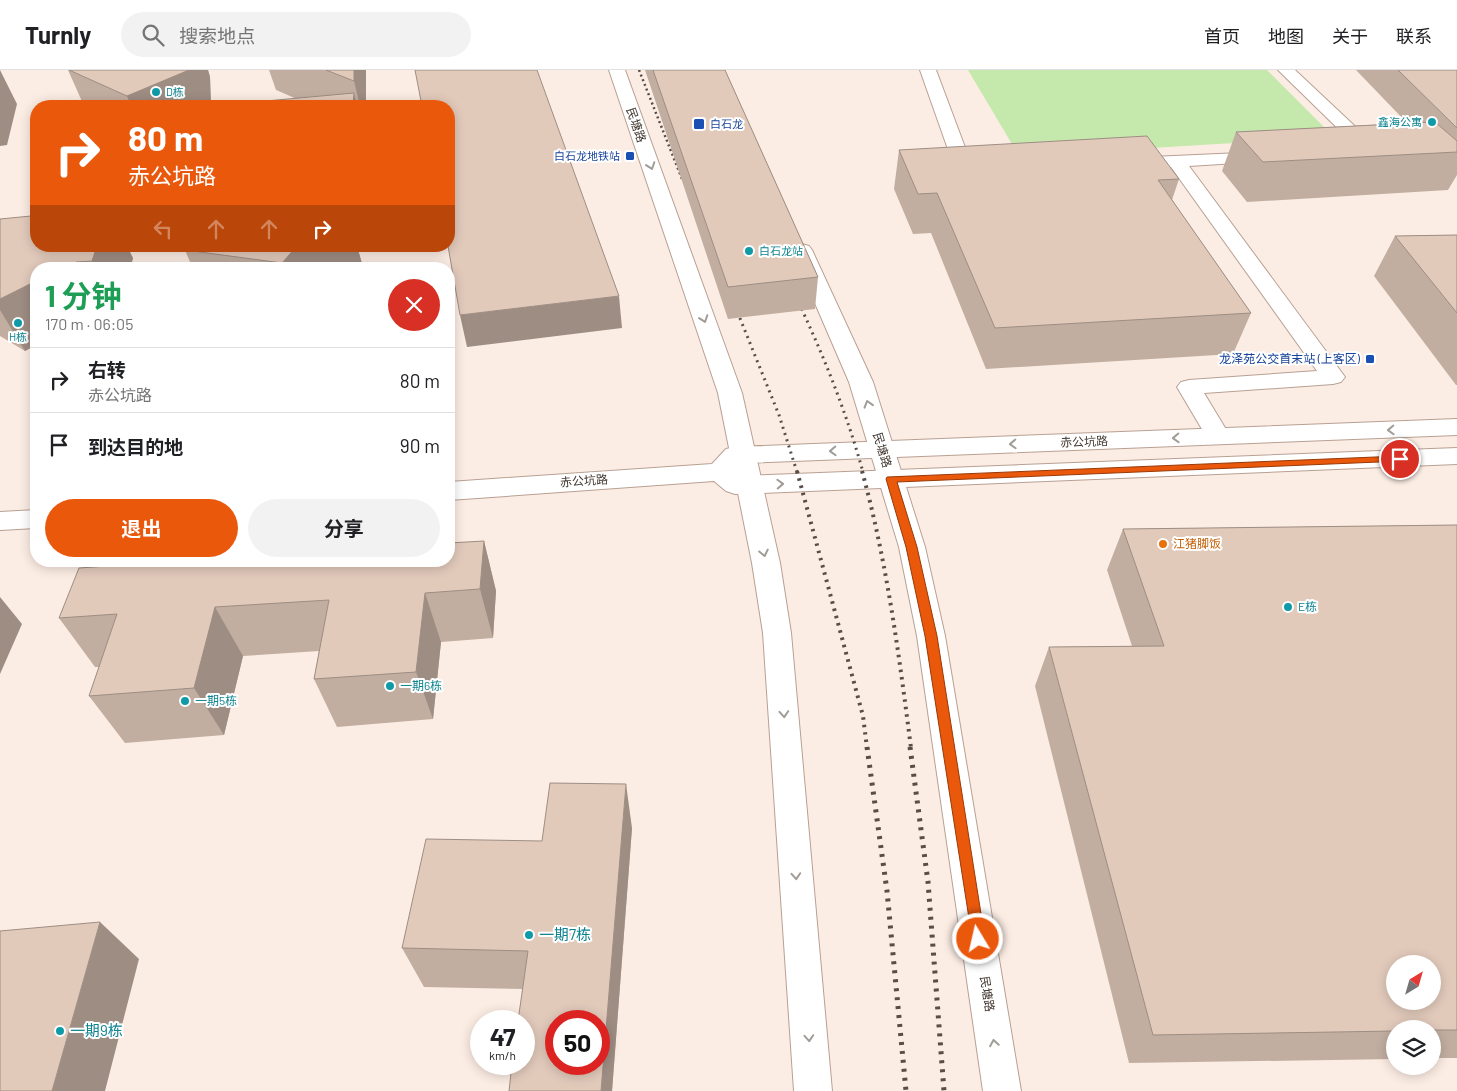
<!DOCTYPE html>
<html lang="zh">
<head>
<meta charset="utf-8">
<style>
  body { margin:0; font-family:Barlow,"Noto Sans SC",sans-serif; background:#f2f2f2; color:#202124; height:100vh; display:flex; flex-direction:column; font-size:19px; white-space:nowrap }
  * { box-sizing:border-box; margin:0 }
  p { font-size:16px; color:#757577 }
  .icon { flex:none; width:28px; height:28px; fill:none; stroke:currentColor; stroke-width:2; stroke-linecap:round; stroke-linejoin:round }
  .map { position:relative; flex:1; overflow:hidden }
  .details { position:absolute; left:30px; top:192px; width:425px; height:305px; display:flex; flex-direction:column; background:#fff; border-radius:20px; box-shadow:0 2px 12px #0003 }
  .details>* { flex:none }
  .top-card { position:absolute; left:30px; top:30px; width:425px; height:152px; border-radius:20px; box-shadow:0 2px 12px #0003; background:#ea580c; color:#fff; overflow:hidden }
  .needle { width:32px; rotate:37deg }
  .buttons { position:absolute; left:1386px; top:885px; display:grid; gap:10px }
  .buttons a { display:grid; place-items:center; width:55px; height:55px; border-radius:50%; background:#fff; box-shadow:0 2px 12px #0003; font-size:25px }
  .speed { position:absolute; left:470px; top:940px; display:flex; gap:10px; font-size:25px; font-weight:700; text-align:center }
  .speed>* { display:grid; place-content:center; width:65px; height:65px; border-radius:50%; background:#fff; box-shadow:0 2px 12px #0003; line-height:1 }
  .speed small { font-size:12px; font-weight:400 }
  .speed .limit { border:8px solid #d22; background:#fff; color:#111 }
  .pin { position:absolute; display:grid; place-items:center; width:42px; height:42px; color:#fff; margin:-21px; border:2px solid #fff; border-radius:50%; box-shadow:0 1px 5px #0007 }
  .me { position:absolute; width:55px; margin:-28px; rotate:351deg; stroke-linejoin:round; filter:drop-shadow(0 0 4px #0008) }
  .turn { display:flex; align-items:center; gap:18px; height:105px; padding:0 15px; font-size:22px }
  .turn .icon { width:65px; height:65px; stroke-width:2.5 }
  .turn b { display:block; font-size:35px; line-height:42px }
  .lanes { display:flex; align-items:center; height:48px; padding:0 15px; background:#0003; justify-content:center; gap:25px; direction:ltr }
  .lanes .off { opacity:.35 }
  .round { display:grid; place-items:center; flex:none; width:52px; height:52px; border-radius:26px; background:#f2f2f2 }
  .headline { display:flex; align-items:center; justify-content:space-between; height:85px; padding:0 15px }
  h1 { font-size:30px; font-weight:700; line-height:38px; color:#1e9e55 }
  .primary-button { display:flex; gap:10px; margin-top:auto; padding:10px 15px }
  .primary-button a { flex:1; height:58px; border-radius:30px; background:#ea580c; color:#fff; font-size:20px; font-weight:700; line-height:58px; text-align:center }
  .primary-button a+a { background:#f2f2f2; color:#202124 }
  ul { padding:0; list-style:none }
  li { display:flex; align-items:center; gap:15px; height:65px; padding:0 15px; border-top:1px solid #e0e0e0 }
  li div { flex:1 }
  li b { display:block; font-size:19px }
  li em { font-style:normal }
  header { display:flex; align-items:center; gap:30px; box-sizing:border-box; height:70px; padding:0 25px; background:#fff; border-bottom:1px solid #e0e0e0 }
  header strong { font-size:24px }
  nav { display:flex; gap:28px; margin-inline-start:auto; font-size:18px }
  .search { width:350px; height:45px; background:#f2f2f2; display:flex; align-items:center; gap:12px; box-sizing:border-box; padding:0 18px; border-radius:28px; color:#757577; font-size:19px }
  .map>svg:first-child { display:block }
  .green { fill:#c5e9ad }
  .lines { fill:none; stroke-linecap:round; stroke-linejoin:round }
  .minor-casing { stroke:#b8a093; stroke-width:2 }
  .tertiary-casing { stroke:#b8a093; stroke-width:2 }
  .secondary-casing { stroke:#b8a093; stroke-width:2 }
  .minor { fill:#fff; fill-rule:evenodd }
  .tertiary { fill:#fff; fill-rule:evenodd }
  .secondary { fill:#fff; fill-rule:evenodd }
  .rail-far3 { stroke:#584d47; stroke-width:2.5; stroke-dasharray:2 3; stroke-linecap:butt }
  .rail-far2 { stroke:#584d47; stroke-width:3; stroke-dasharray:2 4.5; stroke-linecap:butt }
  .rail-far1 { stroke:#584d47; stroke-width:4; stroke-dasharray:2.5 5; stroke-linecap:butt }
  .rail { stroke:#584d47; stroke-width:5; stroke-dasharray:3 6; stroke-linecap:butt }
  .wall { fill:#c2aea1 }
  .shaded-wall { fill:#9e8d83 }
  .building { fill:#e2cabb; stroke:#9e8d83; fill-rule:evenodd }
  .oneway { stroke:#a09c98 }
  .route { fill:#ea580c; stroke:#983908 }
  .culture-dot { fill:#0f9aa8; stroke:#fff; stroke-width:2 }
  .transit-dot { fill:#1a4fb4; stroke:#fff; stroke-width:2 }
  .food-dot { fill:#e8710a; stroke:#fff; stroke-width:2 }
  .labels { text-anchor:middle; stroke-width:4; stroke-linejoin:round; paint-order:stroke }
  .far-culture-label { font-size:11px; fill:#0d838f; stroke:#fff; text-anchor:start }
  .far-transit-label { font-size:11px; fill:#164399; stroke:#fff; text-anchor:start }
  .street-label { font-size:12px; fill:#423832; stroke:#fff }
  .transit-label { font-size:12px; fill:#164399; stroke:#fff; text-anchor:end }
  .food-label { font-size:12px; fill:#c56008; stroke:#fff; text-anchor:start }
  .culture-label { font-size:12px; fill:#0d838f; stroke:#fff; text-anchor:start }
  .near-culture-label { font-size:15px; fill:#0d838f; stroke:#fff; text-anchor:start }
</style>
</head>
<body>
<header>
<strong>Turnly</strong>
<div class="search"><svg class="icon" aria-label="search" viewBox="0 0 24 24"><circle cx="10" cy="10" r="6"/><path d="M15 15l6 6"/></svg>搜索地点</div>
<nav><a>首页</a><a>地图</a><a>关于</a><a>联系</a></nav>
</header>
<div class="map">
<svg width="1457" height="1021" viewBox="0 0 1457 1021">
  <rect width="100%" height="100%" fill="#fcede4"/>
  <!-- green -->
  <path class="green" d="M968,0h299l67,67 -315,19z"/>
  <g class="lines">
    <!-- minor casing -->
    <g class="minor-casing">
      <path id="minor" d="M920,0h16l36,96 11,2 2,4 -2,4 -7,2 -18,-2 -2,-4z
        M1278,0h17l82,77 3,4 -3,4 -6,1 -6,-1z
        M1263,82l6,1 3,4 -3,4 -80,5 156,211 -4,5 -8,2 -129,9 26,43 -3,6 -9,2 -9,-2 -3,-6 -29,-49 4,-5 8,-2 128,-9 -146,-204 -42,1 -6,-1 -3,-4 3,-4 6,-1z"/>
    </g>
    <!-- tertiary casing -->
    <g class="tertiary-casing">
      <path id="tertiary" d="M1457,349v16l-715,28 -8,8 6,5 717,-28v16l-722,30 -9,-3 -12,-10 -265,19v-18l263,-18 14,-15 9,-2z
        M36,440v18l-36,2v-18z"/>
    </g>
    <!-- secondary casing -->
    <g class="secondary-casing">
      <path id="secondary" d="M609,0h16l117,323 38,170 11,70 41,458h-38l-31,-458 -11,-70 -34,-170z
        M802,174l7,2 3,4 61,132 52,165 20,89 76,455h-38l-66,-455 -18,-89 -50,-165 -57,-132 3,-4z"/>
    </g>
    <!-- minor -->
    <use href="#minor" class="minor"/>
    <!-- tertiary -->
    <use href="#tertiary" class="tertiary"/>
    <!-- secondary -->
    <use href="#secondary" class="secondary"/>
    <!-- rail-far3 -->
    <path class="rail-far3" d="M639,0l43,109"/>
    <!-- rail-far2 -->
    <path class="rail-far2" d="M796,227c27,57 50,114 67,175
      M735,236l44,109 18,57"/>
    <!-- rail-far1 -->
    <path class="rail-far1" d="M797,401l66,245 4,32
      M862,401c25,91 37,184 49,277"/>
    <!-- rail -->
    <path class="rail" d="M867,677l20,144 19,200
      M910,677l18,135 16,209"/>
  </g>
  <!-- wall -->
  <path class="wall" d="M68,0h140l2,7 1,29h-127z
    M269,0h97v36h-101l32,-7 -21,-9z
    M645,0h80l93,207 -3,32 -87,10z
    M1356,0h101v105l-9,15 -201,12 -25,-31 14,-39 171,-9z
    M899,80l280,29 -7,21 79,113 -18,41 -247,15 -55,-136 -18,1 -19,-45z
    M0,149l133,39 -3,11h-94v76l-11,6 -25,-15z
    M1457,165v150h-1l-82,-109 21,-40z
    M188,176h169l6,21 -9,2h-161l-8,-19z
    M1457,455v533h-25v-29h-37v30l-266,4 -94,-377 14,-39 83,-1 -25,-76 16,-41z
    M484,471l12,50 -3,47 -52,4 -8,77 -96,8 -23,-48 5,-28 -76,5 -19,79 -99,8 -36,-47 10,-29h-4l-36,-49z
    M632,758l-20,263h-103l14,-102 -99,-2 -22,-39 140,-107z"/>
  <!-- shaded-wall -->
  <path class="shaded-wall" d="M0,0l17,34 -10,41 -7,1z
    M189,0h19l2,7 1,29h-80l-4,-10z
    M354,0h12v36h-6l-6,-25z
    M354,23l3,13h-4z
    M97,176h30l6,12 -3,11h-34l-4,-8z
    M297,176h60l6,21 -9,2h-70l-2,-6z
    M76,192l4,7h-5l-1,-1z
    M36,211v64l-11,6 -25,-41v-11z
    M619,226l3,32 -155,19 -7,-32z
    M484,471l12,50 -3,47 -13,-49z
    M425,523l16,49 -8,77 -17,-47z
    M0,527l22,27 -22,50z
    M215,537l28,49 -19,79 -30,-47z
    M626,714l6,44 -20,263h-11z
    M100,852l39,37 -34,132h-53z"/>
  <!-- building -->
  <path class="building" d="M69,0h120l-62,26z
    M326,0h28v11z
    M415,0h122l82,226 -159,19 -12,-69h1v-140h-27z
    M653,0h72l93,207 -90,10z
    M1398,0h59v58z
    M354,23l-1,13h-88l1,-5z
    M1435,52l22,19v11l-194,10 -27,-30z
    M1147,66l32,43 -21,1 93,133 -256,15 -58,-135 -19,1 -19,-44z
    M34,139h2v37h61l-5,15 -16,1 -2,6 -11,1h-27v12l-36,18v-80l31,-3z
    M1457,165v78l-62,-77z
    M188,176h109l-15,17 -97,-13z
    M1457,455v505h-25v-1h-37v2l-242,4 -104,-388 115,-1 -41,-117zM1395,894h37v37h-37z
    M484,471l-4,48 -55,4 -9,79 -102,7 15,-79 -114,7 -21,81 -105,8 28,-82 -58,4 20,-50 102,-7h268v-18z
    M550,713l76,1 -25,307h-92l3,-27h12v-43h-6l10,-70 -126,-3 24,-109 116,2zM556,951h43v43h-43z
    M100,852l-48,169h-52v-160z"/>
  <!-- one-way arrows -->
  <defs><path id="oneway-chevron" d="M-2-3.5L2.5 0L-2 3.5" fill="none" stroke-width="1.6" stroke-linecap="round" stroke-linejoin="round" transform="scale(1.25)"/></defs>
  <g class="oneway">
    <use href="#oneway-chevron" transform="translate(651 96) rotate(71)"/>
    <use href="#oneway-chevron" transform="translate(704 249) rotate(71)"/>
    <use href="#oneway-chevron" transform="translate(868 334) rotate(-107)"/>
    <use href="#oneway-chevron" transform="translate(1391 360) rotate(178)"/>
    <use href="#oneway-chevron" transform="translate(1176 368) rotate(178)"/>
    <use href="#oneway-chevron" transform="translate(1013 374) rotate(178)"/>
    <use href="#oneway-chevron" transform="translate(833 381) rotate(178)"/>
    <use href="#oneway-chevron" transform="translate(780 414) rotate(-2)"/>
    <use href="#oneway-chevron" transform="translate(764 483) rotate(78)"/>
    <use href="#oneway-chevron" transform="translate(784 644) rotate(86)"/>
    <use href="#oneway-chevron" transform="translate(796 806) rotate(86)"/>
    <use href="#oneway-chevron" transform="translate(809 968) rotate(86)"/>
    <use href="#oneway-chevron" transform="translate(994 973) rotate(-99)"/>
  </g>
  <!-- route -->
  <path class="route" d="M1400,386l5,3 -2,2 -506,21 20,65 20,89 48,303 -2,5 -5,2 -5,-2 -48,-308 -19,-89 -20,-68 1,-2z"/>
  <!-- markers -->
  <g class="culture-dot">
    <circle cx="156" cy="22" r="5"/>
    <circle cx="1432" cy="52" r="5"/>
    <circle cx="749" cy="181" r="5"/>
    <circle cx="18" cy="253" r="5"/>
    <circle cx="1288" cy="537" r="5"/>
    <circle cx="390" cy="616" r="5"/>
    <circle cx="185" cy="631" r="5"/>
    <circle cx="529" cy="865" r="5"/>
    <circle cx="60" cy="961" r="5"/>
  </g>
  <g class="transit-dot">
    <rect x="693" y="48" width="12" height="12" rx="2.5"/>
    <rect x="625" y="81" width="10" height="10" rx="2.5"/>
    <rect x="1365" y="284" width="10" height="10" rx="2.5"/>
  </g>
  <circle class="food-dot" cx="1163" cy="474" r="5"/>
  <g class="labels">
    <!-- far-culture labels -->
    <g class="far-culture-label">
      <text x="166" y="26">D栋</text>
      <text x="1422" y="56" text-anchor="end">鑫海公寓</text>
      <text x="759" y="185">白石龙站</text>
      <text x="18" y="271" text-anchor="middle">H栋</text>
    </g>
    <!-- far-transit labels -->
    <g class="far-transit-label">
      <text x="710" y="58">白石龙</text>
      <text x="620" y="90" text-anchor="end">白石龙地铁站</text>
    </g>
    <!-- street labels -->
    <g class="street-label">
      <text transform="translate(636 55) rotate(71)" y="4">民塘路</text>
      <text transform="translate(1084 372) rotate(-2)" y="4">赤公坑路</text>
      <text transform="translate(882 380) rotate(73)" y="4">民塘路</text>
      <text transform="translate(584 411) rotate(-4)" y="4">赤公坑路</text>
      <text transform="translate(987 924) rotate(81)" y="4">民塘路</text>
    </g>
    <!-- transit labels -->
    <g class="transit-label">
      <text x="1360" y="293">龙泽苑公交首末站 (上客区)</text>
    </g>
    <!-- food labels -->
    <g class="food-label">
      <text x="1173" y="478">江猪脚饭</text>
    </g>
    <!-- culture labels -->
    <g class="culture-label">
      <text x="1298" y="541">E栋</text>
      <text x="400" y="620">一期6栋</text>
      <text x="195" y="635">一期5栋</text>
    </g>
    <!-- near-culture labels -->
    <g class="near-culture-label">
      <text x="539" y="870">一期7栋</text>
      <text x="70" y="966">一期9栋</text>
    </g>
  </g>
</svg>
<div class="buttons">
<a><svg class="needle" viewBox="-14 -14 28 28"><path d="M0-13l5 13h-10z" fill="#e53935"/><path d="M0 13l5-13h-10z" fill="#757577"/></svg></a>
<a><svg class="icon" aria-label="layers" viewBox="0 0 24 24"><path d="M12 4l9 5-9 5-9-5zM3 14l9 5 9-5"/></svg></a>
</div>
<div class="speed"><div>47<small>km/h</small></div><div class="limit">50</div></div>
<div class="pin" style="left:1400px;top:389px;background:#d93025"><svg class="icon" aria-label="arrive" viewBox="0 0 24 24"><path d="M6 21V4h12l-3 4 3 4H6"/></svg></div>
<svg class="me" style="left:978px;top:869px" viewBox="-20 -20 40 40"><circle r="17" fill="#ea580c" stroke="#fff" stroke-width="3"/><path d="M0-11L8 9 0 5-8 9z" fill="#fff"/></svg>
<div class="top-card">
<div class="turn"><svg class="icon" aria-label="right" viewBox="0 0 24 24"><path d="M7 20v-9h11M14 6l5 5-5 5"/></svg><div><b>80 m</b>赤公坑路</div></div>
<div class="lanes"><svg class="icon off" aria-label="left" viewBox="0 0 24 24"><path d="M17 20v-9H6M10 6l-5 5 5 5"/></svg><svg class="icon off" aria-label="ahead" viewBox="0 0 24 24"><path d="M12 20V5M6 11l6-6 6 6"/></svg><svg class="icon off" aria-label="ahead" viewBox="0 0 24 24"><path d="M12 20V5M6 11l6-6 6 6"/></svg><svg class="icon" aria-label="right" viewBox="0 0 24 24"><path d="M7 20v-9h11M14 6l5 5-5 5"/></svg></div>
</div>
<section class="details">
<div class="headline"><div><h1>1 分钟</h1><p>170 m · 06:05</p></div><a class="round" style="background:#d93025;color:#fff"><svg class="icon" aria-label="close" viewBox="0 0 24 24"><path d="M6 6l12 12M18 6L6 18"/></svg></a></div>
<ul>
<li><svg class="icon" aria-label="right" viewBox="0 0 24 24"><path d="M7 20v-9h11M14 6l5 5-5 5"/></svg><div><b>右转</b><p>赤公坑路</p></div><em>80 m</em></li>
<li><svg class="icon" aria-label="arrive" viewBox="0 0 24 24"><path d="M6 21V4h12l-3 4 3 4H6"/></svg><div><b>到达目的地</b></div><em>90 m</em></li>
</ul>
<div class="primary-button"><a>退出</a><a>分享</a></div>
</section>
</div>
</body>
</html>
